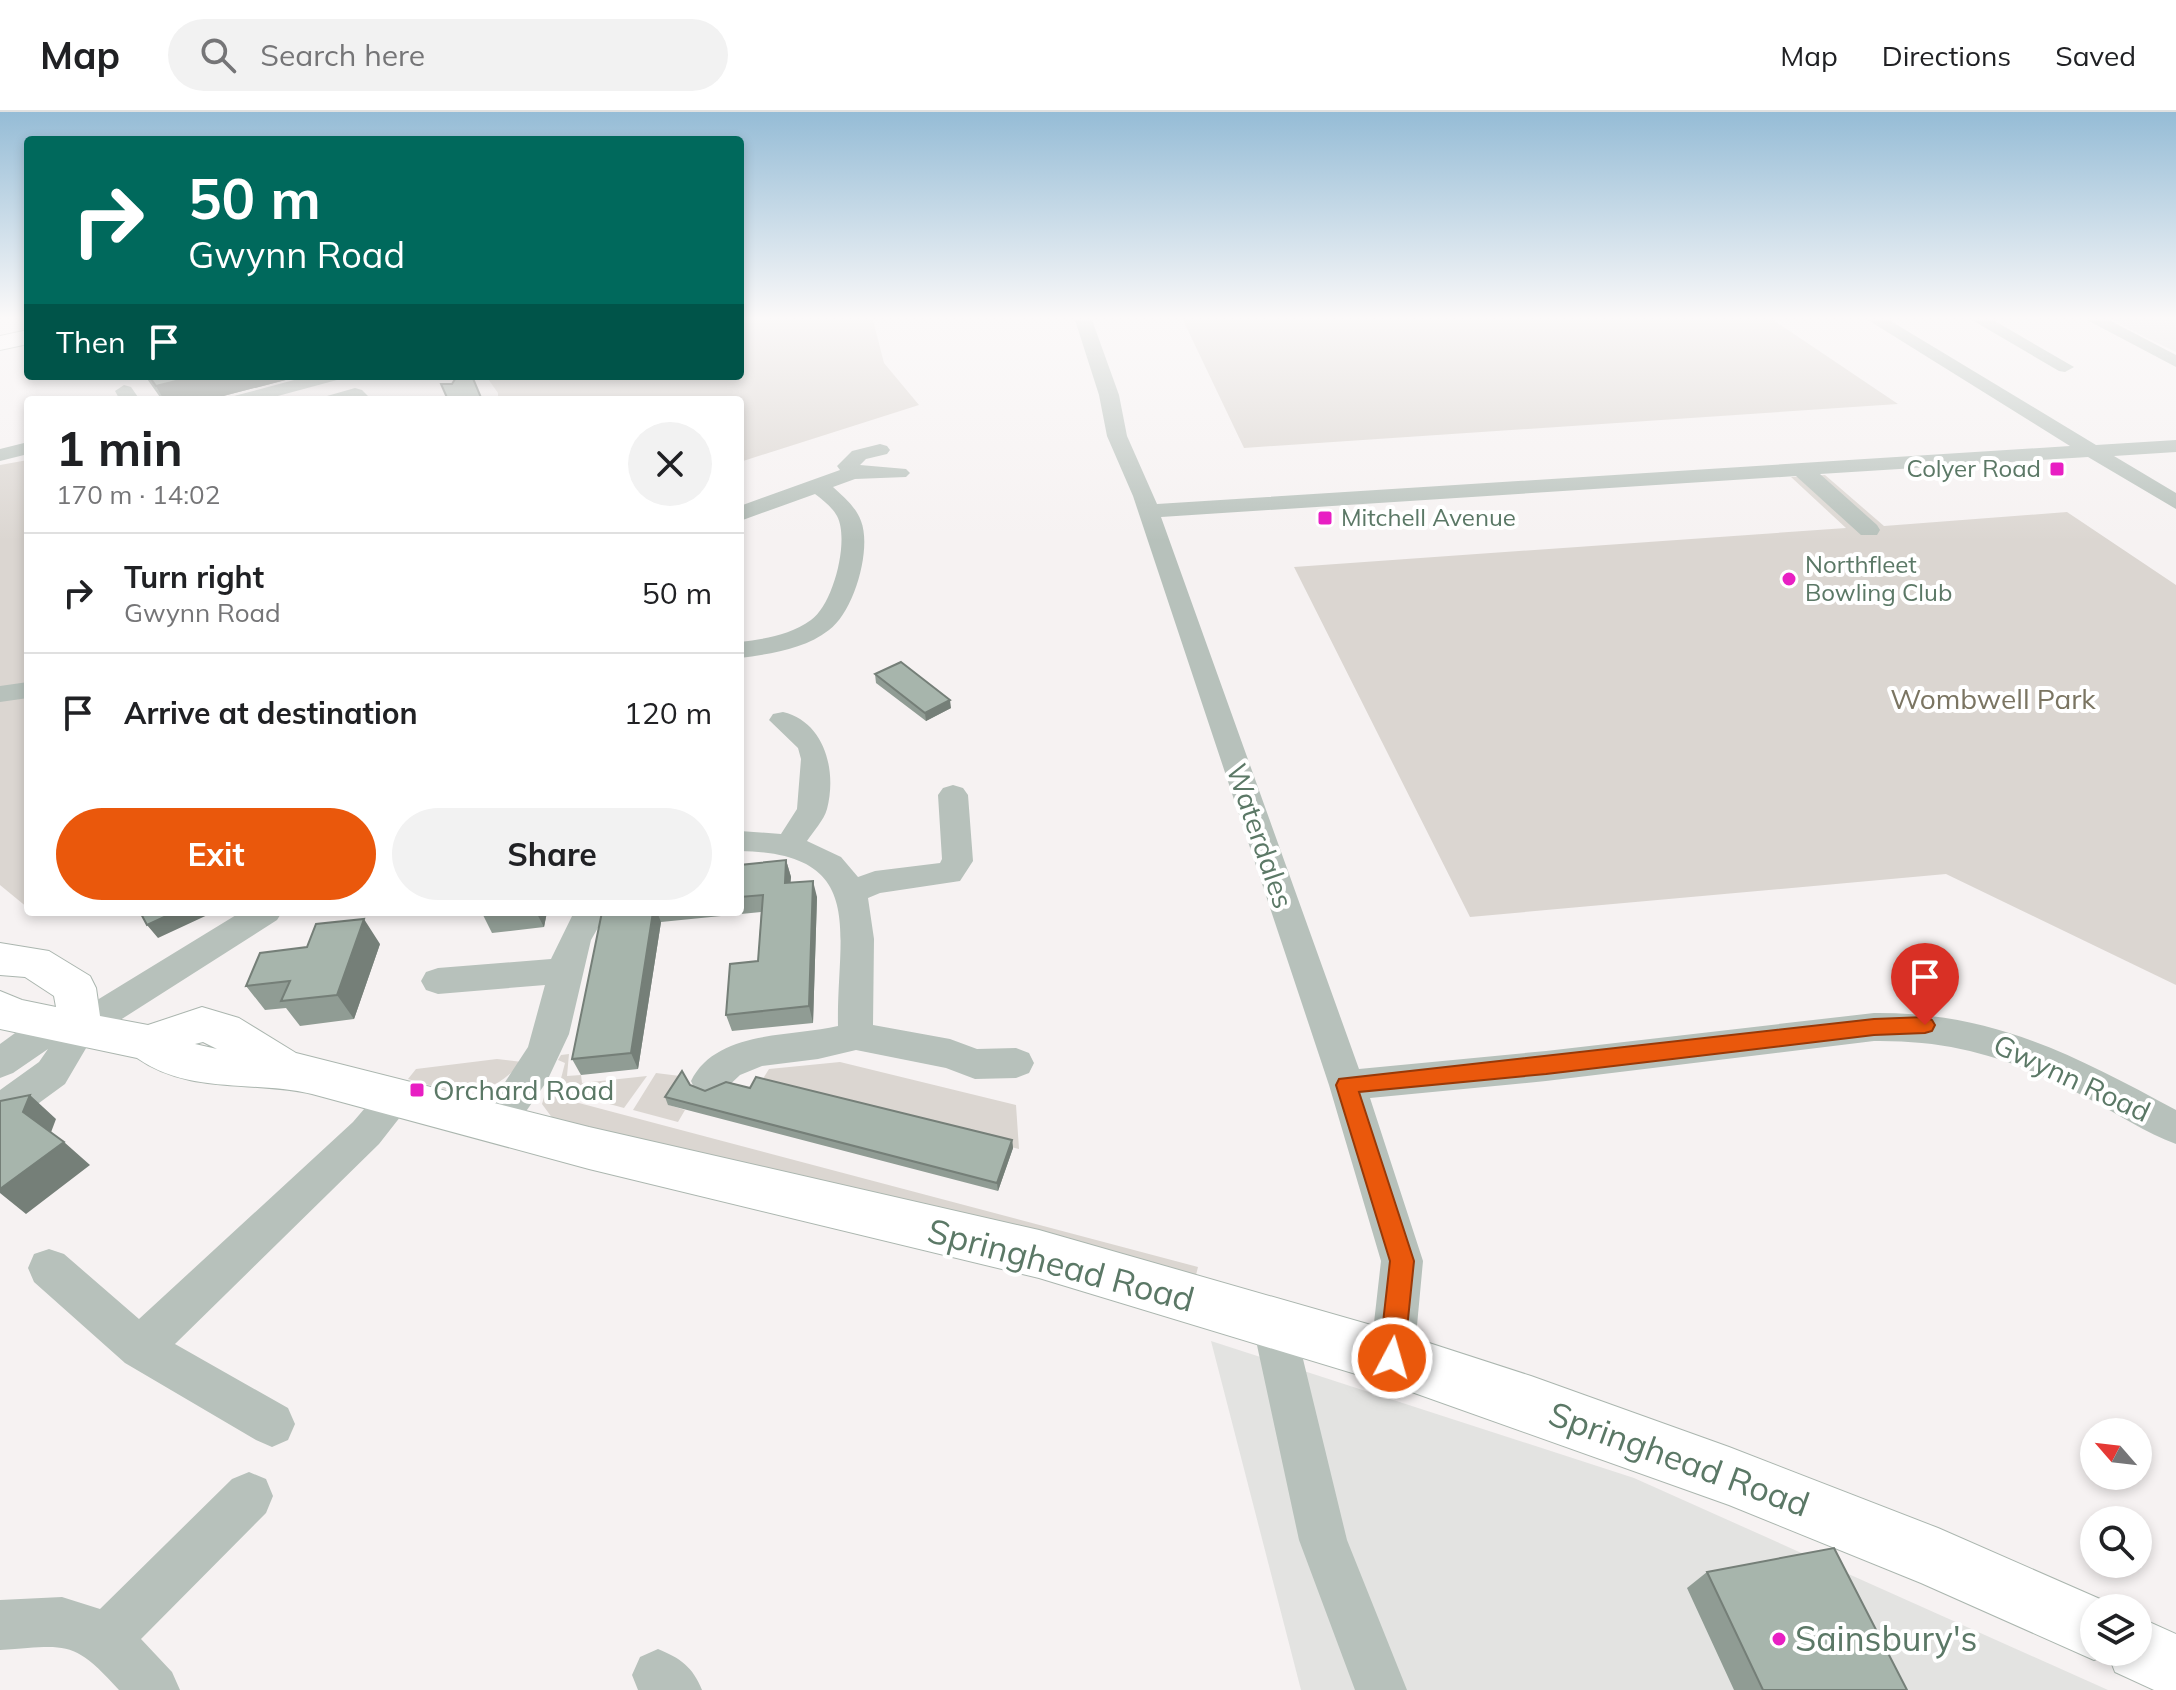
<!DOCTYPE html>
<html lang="en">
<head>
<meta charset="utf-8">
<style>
  body { margin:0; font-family:Mulish,sans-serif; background:#f2f2f2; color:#202124; height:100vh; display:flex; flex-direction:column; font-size:30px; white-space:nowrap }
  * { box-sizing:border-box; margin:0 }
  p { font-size:26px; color:#757577 }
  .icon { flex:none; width:44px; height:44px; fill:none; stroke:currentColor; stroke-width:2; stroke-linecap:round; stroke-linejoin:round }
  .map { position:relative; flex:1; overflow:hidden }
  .side { position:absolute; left:24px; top:284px; width:720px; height:520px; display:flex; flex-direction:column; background:#fff; border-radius:8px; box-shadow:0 4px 12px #0003 }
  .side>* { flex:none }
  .top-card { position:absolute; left:24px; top:24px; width:720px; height:244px; border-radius:8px; box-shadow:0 4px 12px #0003; background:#00695c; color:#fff; overflow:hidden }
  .needle { width:52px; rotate:298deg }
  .tools { position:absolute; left:2080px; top:1306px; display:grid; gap:16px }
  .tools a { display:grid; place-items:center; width:72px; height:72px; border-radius:50%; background:#fff; box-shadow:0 4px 12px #0003; font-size:40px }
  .pin { position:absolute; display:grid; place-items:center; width:68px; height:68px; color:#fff; margin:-82px -34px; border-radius:50% 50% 50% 0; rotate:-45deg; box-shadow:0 0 8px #0007 }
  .pin .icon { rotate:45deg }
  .me { position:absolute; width:88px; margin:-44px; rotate:6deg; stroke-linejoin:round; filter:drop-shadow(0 0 6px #0008) }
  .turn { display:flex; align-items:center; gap:28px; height:168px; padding:0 32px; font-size:36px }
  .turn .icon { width:104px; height:104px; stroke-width:2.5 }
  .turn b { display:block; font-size:56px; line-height:68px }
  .then { display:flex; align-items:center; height:76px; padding:0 32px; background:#0003; gap:16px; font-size:30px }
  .round { display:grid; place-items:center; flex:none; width:84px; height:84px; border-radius:42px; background:#f2f2f2 }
  .head { display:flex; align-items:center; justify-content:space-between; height:136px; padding:0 32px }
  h1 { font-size:48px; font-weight:700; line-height:60px }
  .action { display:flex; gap:16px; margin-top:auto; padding:16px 32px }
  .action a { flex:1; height:92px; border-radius:48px; background:#ea580c; color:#fff; font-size:32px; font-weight:700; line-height:92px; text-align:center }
  .action a+a { background:#f2f2f2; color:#202124 }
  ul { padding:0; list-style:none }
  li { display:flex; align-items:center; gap:24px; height:120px; padding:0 32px; border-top:2px solid #e0e0e0 }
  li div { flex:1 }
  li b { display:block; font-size:30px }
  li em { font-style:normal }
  header { display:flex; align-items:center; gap:48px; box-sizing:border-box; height:112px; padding:0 40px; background:#fff; border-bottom:2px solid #e0e0e0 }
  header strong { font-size:38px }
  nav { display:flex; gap:44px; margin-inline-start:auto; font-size:28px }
  .search { width:560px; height:72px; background:#f2f2f2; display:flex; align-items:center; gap:20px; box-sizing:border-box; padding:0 28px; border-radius:44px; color:#757577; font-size:30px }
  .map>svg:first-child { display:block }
  .built { fill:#e3e3e1 }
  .green { fill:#dbd6d1 }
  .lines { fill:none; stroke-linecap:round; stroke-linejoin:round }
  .major-casing { stroke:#abb6af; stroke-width:2 }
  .minor { fill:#b7c1bb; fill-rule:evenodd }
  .major { fill:#fff; fill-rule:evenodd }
  .wall { fill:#909c94 }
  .shaded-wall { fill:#757f78 }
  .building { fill:#a7b5ac; stroke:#757f78; stroke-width:2 }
  .route { fill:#ea580c; stroke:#983908; stroke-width:2 }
  .poi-dot { fill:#e81fc3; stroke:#fff; stroke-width:3 }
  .labels { text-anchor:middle; stroke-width:8; stroke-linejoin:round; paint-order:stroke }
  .far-poi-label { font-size:24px; fill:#5b7866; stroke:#fff; text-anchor:start }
  .park-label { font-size:28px; fill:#7b7562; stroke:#fff }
  .street-label { font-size:28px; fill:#5b7866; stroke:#fff }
  .poi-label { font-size:28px; fill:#5b7866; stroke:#fff; text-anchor:start }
  .near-street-label { font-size:34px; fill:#5b7866; stroke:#fff }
  .near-poi-label { font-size:34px; fill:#5b7866; stroke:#fff; text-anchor:start }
</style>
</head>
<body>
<header>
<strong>Map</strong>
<div class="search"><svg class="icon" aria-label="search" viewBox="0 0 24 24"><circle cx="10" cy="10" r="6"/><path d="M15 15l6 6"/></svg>Search here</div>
<nav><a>Map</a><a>Directions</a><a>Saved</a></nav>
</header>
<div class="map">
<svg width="2176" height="1578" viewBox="0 0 2176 1578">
  <rect width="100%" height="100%" fill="#f6f2f2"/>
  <!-- built -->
  <path class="built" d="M2113,208h63v32l-31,-15z
    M1211,1229l423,137 474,212h-807z"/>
  <!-- green -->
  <path class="green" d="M740,208h133l11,43 35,42 -179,57v-62h-242v-7l-12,-17h254z
    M1183,208h590l125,84 -654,44z
    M28,348v448l-28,-23v-420z
    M1825,363l59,51 183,-14 109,73v400l-230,-111 -476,43 -176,-350 552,-39 -55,-51z
    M569,942l-2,22 14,-1 1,8 65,-7 -23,32 -66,-18 7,-27 -7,-3 3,-5z
    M497,947l25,3c-38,42 -65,31 -114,17l8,-10z
    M840,950l176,43 3,44 -260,-64 10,-16z
    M656,961l24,3 -11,29 16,5 -7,12 -45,-12z
    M545,982l653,173 -2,8 -643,-156 -11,-15z"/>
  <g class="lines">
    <!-- major casing -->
    <g class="major-casing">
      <path id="major" d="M28,218v14l-28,6v-14z
        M0,831l49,8 41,25 6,12 4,28 48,9 54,-18 37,11 57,35 293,74 450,103 353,101 139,45 198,71 209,81 178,78 1,2h-23v44h44v-35l38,17v56h-22l-39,-18 -7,-18 -14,6 -173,-77 -192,-78 -337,-120 -353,-107 -450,-109 -277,-75c-59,-14 -122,1 -175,-36l-137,-29v-38l22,9 34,7 -2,-11 -29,-19 -25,-2zM203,930l14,7 -22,-5z"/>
    </g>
    <!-- minor -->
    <path class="minor" d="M1075,208h17l27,75 8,41 30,68 913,-58 -202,-126h21l207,125 80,-5v12l-62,4 62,37v16l-88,-52 -268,17 57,51 3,5 -3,5h-16l-65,-59 -635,41 198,552 187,-18 328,-38c119,-1 200,42 302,97v34c-30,-11 -58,-30 -87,-45 -73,-39 -132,-59 -215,-58l-328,40 -176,17 53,163 -9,97 -7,15 -15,6 -15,-6 -7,-15 11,-97 -52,-176 -196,-589 -26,-60 -8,-41z
      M1972,208h21l81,47 -9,5 -6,-1z
      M2087,208h22l67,35v12z
      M309,264h30l-2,4 -74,20h-32l3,-4z
      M124,273l7,2 9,13h-20l-5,-9z
      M355,276l7,2 10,10h-48l3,-4z
      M28,330v12l-28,7v-12z
      M880,332l7,2 3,4 -3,4 -21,5 -6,6 46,4 4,4 -4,4 -51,2 -22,8c11,10 23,20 28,34 11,28 -7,91 -32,109 -24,19 -59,24 -89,28v-16c25,-3 50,-7 71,-22 22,-15 39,-80 26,-104 -5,-9 -14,-16 -22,-22l-75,27v-15l100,-36 -3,-4 15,-15z
      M28,570v16l-28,4v-16z
      M783,600c42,10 54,59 44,97 -3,11 -14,23 -20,32l34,16 17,20 17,-6 65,-8 2,-4 -4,-64 5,-7 10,-3 10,3 5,7 5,66 -13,20 -80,12 -12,5 6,41 -1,86 77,14 27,10 39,-1 13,5 5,10 -5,10 -13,5 -41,1 -29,-11 -90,-18 -38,9 -56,7 -22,9 -18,17 -13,4 -13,-4 -5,-11c25,-51 100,-44 147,-55 -2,-92 32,-173 -98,-175v-20l41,3 16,-25 4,-50 -3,-11 -29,-28 4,-6z
      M241,800h41l-5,8 -185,118 -27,46 -52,38 -13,5v-37l39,-28 9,-13 -35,24 -13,5v-34l22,-16 49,-12z
      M574,800h33l-16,28 -22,94 -22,47 -38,55 -13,5 -13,-5 -6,-11 51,-78 17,-62 -107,9 -12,-4 -5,-9 5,-9 12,-4 113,-9z
      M396,971l13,4 6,11 -36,46 -204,200 113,64 7,16 -7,16 -16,7 -16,-7 -131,-77 -91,-81 -6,-14 6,-14 15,-5 15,5 75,65 214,-197 30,-35z
      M1273,1189l15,6 6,15 53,218 60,150h-52l-56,-150 -47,-218 6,-15z
      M249,1360l17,7 7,17 -7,17 -125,126 31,33 8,18h-61c-47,-52 -53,-44 -119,-40v-50l62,-3 38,12 132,-130z
      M658,1537c22,9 35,18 44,41h-64l-6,-15 8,-18z"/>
    <!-- major -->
    <use href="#major" class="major"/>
  </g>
  <!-- wall -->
  <path class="wall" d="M145,264h156l-93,24h-46z
    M875,562l76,34 -25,13 -50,-38z
    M786,748l5,17 -1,6 27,14 -4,126 -81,8 -6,-16 32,-54 3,-49 -100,10 -23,147 -57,6 -9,-16 30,-147h138v-47z
    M456,800h91l-3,15 -52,6 -10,-20 -24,2z
    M380,832l-26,75 -54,7 -14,-18 -21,2 -19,-24z
    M690,973l15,6 307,49 1,8 -15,43 -330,-86 -3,-8z
    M1707,1460l200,118h-173l-47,-102z"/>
  <!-- shaded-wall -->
  <path class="shaded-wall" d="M196,264h105l-93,24h-44l-8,-14z
    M950,588l1,8 -25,13 -1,-8z
    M786,748l5,17 -2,23 -4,-17z
    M813,769l4,16 -4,126 -4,-17z
    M175,800h39l-56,26 -11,-13z
    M536,800h11l-3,15z
    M653,800h4l4,10 -23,147 -7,-16z
    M364,807l16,25 -26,75 -17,-24z
    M30,983l26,24 -6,16 -27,-23z
    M1012,1028l1,8 -15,43 -1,-8z
    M64,1030l26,23 -64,49 -26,-21v-4z"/>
  <!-- building -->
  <path class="building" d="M149,264h47l-40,10z
    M457,264h15l10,24h-34l-7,-16h11z
    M901,550l49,38 -25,13 -50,-39z
    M786,748l-1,23 28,-2 -4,125 -83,9 4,-51 28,-3 5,-66 -23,2v-32z
    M140,800h35l-28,13z
    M602,800h51l-22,141 -59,6z
    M364,807l-27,76 -56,6 9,-20 -44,5 14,-33 47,-6 9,-23z
    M682,959l8,14 15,6 21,-9 24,6 6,-11 256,63 -15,43 -332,-86z
    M30,983l-7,17 41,30 -64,47v-88z
    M1834,1436l73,142h-144l-56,-118z"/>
  <!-- sky -->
  <linearGradient id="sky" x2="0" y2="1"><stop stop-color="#95bcd6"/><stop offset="0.48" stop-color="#fbf9f9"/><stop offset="1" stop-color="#fbf9f9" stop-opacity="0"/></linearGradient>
  <rect width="2176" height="429" fill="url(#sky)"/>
  <!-- route -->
  <path class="route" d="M1925,905l7,3 3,5 -3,6 -7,2 -51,2 -328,39 -187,18 55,169 -10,97 -4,9 -8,4 -9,-4 -4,-9 11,-97 -54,-176 3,-6 535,-60z"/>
  <!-- markers -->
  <g class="poi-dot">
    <rect x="2049" y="349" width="16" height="16" rx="4"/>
    <rect x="1317" y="398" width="16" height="16" rx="4"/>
    <circle cx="1789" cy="467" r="8"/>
    <rect x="409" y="970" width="16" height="16" rx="4"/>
    <circle cx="1779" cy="1527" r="8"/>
  </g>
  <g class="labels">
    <!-- far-poi labels -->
    <g class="far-poi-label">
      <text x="2041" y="365" text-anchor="end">Colyer Road</text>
      <text x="1341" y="414">Mitchell Avenue</text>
      <text x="1805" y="461">Northfleet<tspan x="1805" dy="28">Bowling Club</tspan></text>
    </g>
    <!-- park labels -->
    <g class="park-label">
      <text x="1993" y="597">Wombwell Park</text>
    </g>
    <!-- street labels -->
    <g class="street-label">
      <text transform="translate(1260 724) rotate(71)" y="10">Waterdales</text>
      <text transform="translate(2072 966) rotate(25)" y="10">Gwynn Road</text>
    </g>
    <!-- poi labels -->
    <g class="poi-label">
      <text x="433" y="988">Orchard Road</text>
    </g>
    <!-- near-street labels -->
    <g class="near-street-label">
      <text transform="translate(1061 1153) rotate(15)" y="12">Springhead Road</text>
      <text transform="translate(1679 1347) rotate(20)" y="12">Springhead Road</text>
    </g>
    <!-- near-poi labels -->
    <g class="near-poi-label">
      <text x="1795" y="1539">Sainsbury's</text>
    </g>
  </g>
</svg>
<div class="tools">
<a><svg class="needle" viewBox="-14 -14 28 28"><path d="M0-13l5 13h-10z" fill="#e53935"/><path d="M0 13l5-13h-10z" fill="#757577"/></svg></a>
<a><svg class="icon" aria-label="search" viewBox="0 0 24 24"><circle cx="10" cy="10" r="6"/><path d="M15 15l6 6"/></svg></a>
<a><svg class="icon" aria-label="layers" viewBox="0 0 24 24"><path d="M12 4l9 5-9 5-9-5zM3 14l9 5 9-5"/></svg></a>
</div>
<div class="pin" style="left:1925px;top:913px;background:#d93025"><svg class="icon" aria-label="arrive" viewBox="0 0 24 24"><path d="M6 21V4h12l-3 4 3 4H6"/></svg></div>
<svg class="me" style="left:1392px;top:1246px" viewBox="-20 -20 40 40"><circle r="17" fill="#ea580c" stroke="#fff" stroke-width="3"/><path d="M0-11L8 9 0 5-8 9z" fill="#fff"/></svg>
<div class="top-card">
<div class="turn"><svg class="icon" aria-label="right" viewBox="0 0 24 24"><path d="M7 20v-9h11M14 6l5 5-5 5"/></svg><div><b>50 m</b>Gwynn Road</div></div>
<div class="then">Then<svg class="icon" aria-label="arrive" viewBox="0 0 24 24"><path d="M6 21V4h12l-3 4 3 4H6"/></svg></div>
</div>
<section class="side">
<div class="head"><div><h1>1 min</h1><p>170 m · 14:02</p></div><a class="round"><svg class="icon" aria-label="close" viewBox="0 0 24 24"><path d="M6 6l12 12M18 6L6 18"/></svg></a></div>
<ul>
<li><svg class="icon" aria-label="right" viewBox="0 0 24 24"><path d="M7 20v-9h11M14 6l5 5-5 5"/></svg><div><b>Turn right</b><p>Gwynn Road</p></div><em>50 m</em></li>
<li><svg class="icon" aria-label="arrive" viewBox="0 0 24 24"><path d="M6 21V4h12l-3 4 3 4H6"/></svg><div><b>Arrive at destination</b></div><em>120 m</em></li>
</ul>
<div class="action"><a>Exit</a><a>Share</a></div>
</section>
</div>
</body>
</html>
